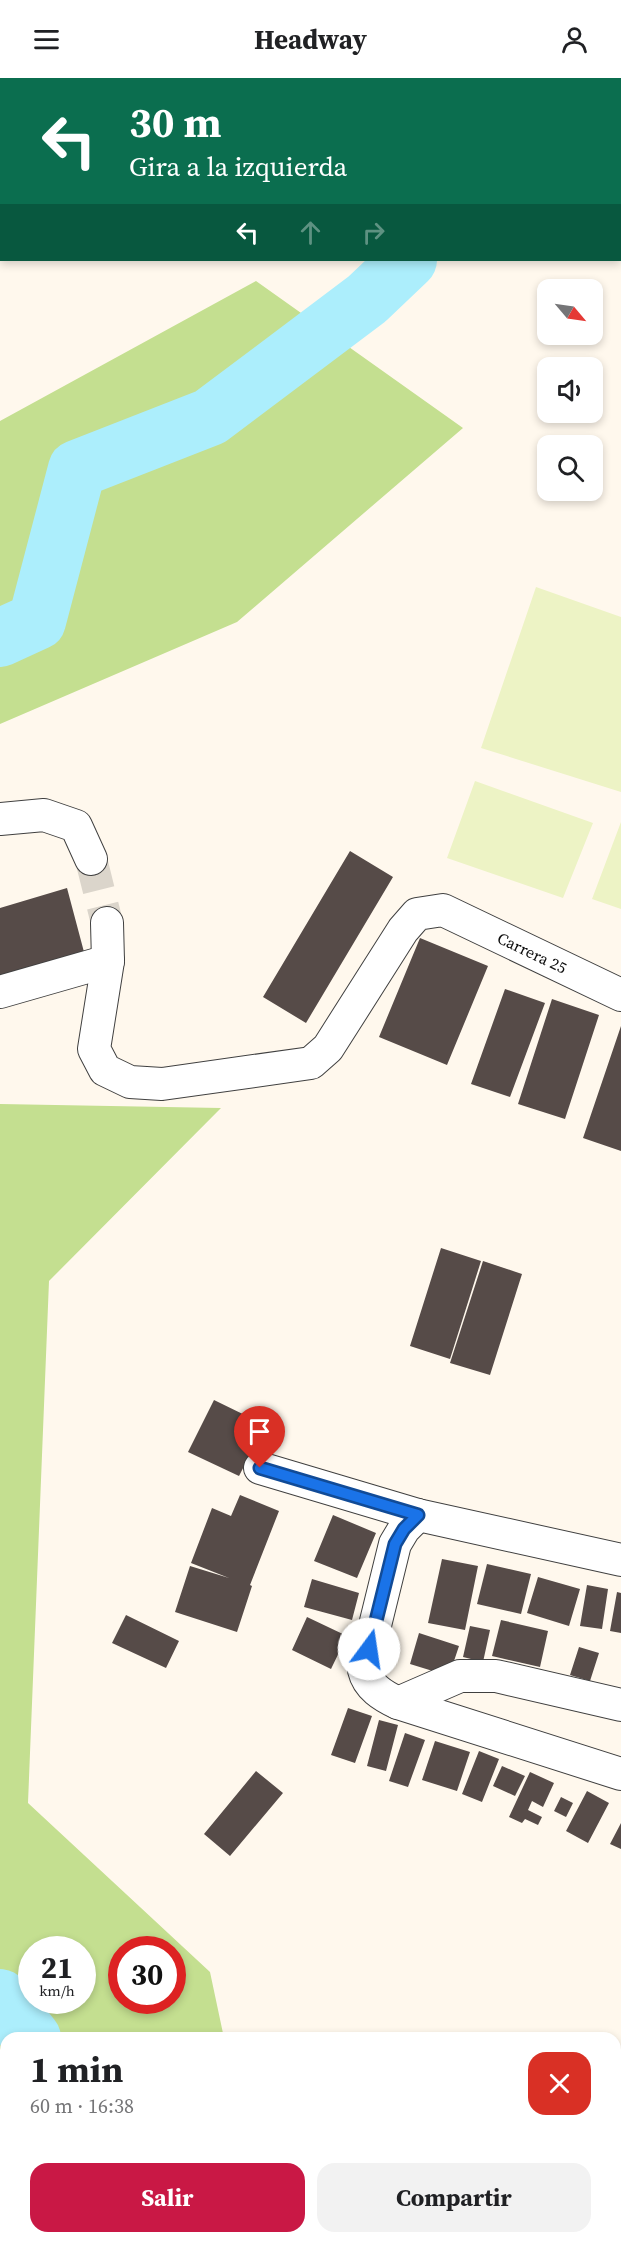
<!DOCTYPE html>
<html lang="es">
<head>
<meta charset="utf-8">
<style>
  body { margin:0; font-family:"Source Serif 4",serif; background:#f2f2f2; color:#202124; height:100vh; display:flex; flex-direction:column; font-size:22px; white-space:nowrap }
  * { box-sizing:border-box; margin:0 }
  p { font-size:20px; color:#757577 }
  .icon { flex:none; width:33px; height:33px; fill:none; stroke:currentColor; stroke-width:2; stroke-linecap:round; stroke-linejoin:round }
  .map { position:relative; flex:1; overflow:hidden }
  .drawer { position:absolute; left:0px; top:1954px; width:621px; height:212px; display:flex; flex-direction:column; background:#fff; border-radius:18px 18px 0 0; box-shadow:0 3px 9px #0003 }
  .drawer>* { flex:none }
  .top-card { position:absolute; left:0px; top:0px; width:621px; height:183px; box-shadow:0 3px 9px #0003; background:#0b6e4f; color:#fff; overflow:hidden }
  .needle { width:39px; rotate:119deg }
  .controls { position:absolute; left:537px; top:201px; display:grid; gap:12px }
  .controls a { display:grid; place-items:center; width:66px; height:66px; border-radius:12px; background:#fff; box-shadow:0 3px 9px #0003; font-size:30px }
  .speed { position:absolute; left:18px; top:1858px; display:flex; gap:12px; font-size:30px; font-weight:700; text-align:center }
  .speed>* { display:grid; place-content:center; width:78px; height:78px; border-radius:50%; background:#fff; box-shadow:0 3px 9px #0003; line-height:1 }
  .speed small { font-size:15px; font-weight:400 }
  .speed .limit { border:9px solid #d22; background:#fff; color:#111 }
  .pin { position:absolute; display:grid; place-items:center; width:51px; height:51px; color:#fff; margin:-62px -26px; border-radius:50% 50% 50% 0; rotate:-45deg; box-shadow:0 0 6px #0007 }
  .pin .icon { rotate:45deg }
  .me { position:absolute; width:66px; margin:-33px; rotate:14deg; stroke-linejoin:round; filter:drop-shadow(0 0 4px #0008) }
  .turn { display:flex; align-items:center; gap:21px; height:126px; padding:0 30px; font-size:27px }
  .turn .icon { width:78px; height:78px; stroke-width:2.5 }
  .turn b { display:block; font-size:42px; line-height:51px }
  .lanes { display:flex; align-items:center; height:57px; padding:0 30px; background:#0003; justify-content:center; gap:30px; direction:ltr }
  .lanes .off { opacity:.35 }
  .round { display:grid; place-items:center; flex:none; width:63px; height:63px; border-radius:18px; background:#f2f2f2 }
  .overview { display:flex; align-items:center; justify-content:space-between; height:102px; padding:0 30px }
  h1 { font-size:36px; font-weight:700; line-height:45px }
  .cta { display:flex; gap:12px; margin-top:auto; padding:12px 30px }
  .cta a { flex:1; height:69px; border-radius:18px; background:#c91845; color:#fff; font-size:24px; font-weight:700; line-height:69px; text-align:center }
  .cta a+a { background:#f2f2f2; color:#202124 }
  header { display:flex; justify-content:space-between; align-items:center; height:78px; padding:0 30px; background:#fff; font-size:27px; font-weight:700 }
  .map>svg:first-child { display:block }
  .forest { fill:#c4df90; fill-rule:evenodd }
  .pitch { fill:#edf3c5 }
  .lines { fill:none; stroke-linecap:round; stroke-linejoin:round }
  .river { stroke:#aceefc; stroke-width:58 }
  .building { fill:#564b48 }
  .minor-tunnel { stroke:#dbd5cb; stroke-width:32; stroke-dasharray:32 16; stroke-linecap:butt }
  .service-casing { stroke:#404040; stroke-width:20 }
  .minor-casing { stroke:#404040; stroke-width:34 }
  .service { stroke:#fff; stroke-width:16 }
  .minor { stroke:#fff; stroke-width:32 }
  .route-casing { stroke:#114b97; stroke-width:15 }
  .route { stroke:#1a73e8; stroke-width:10 }
  .labels { text-anchor:middle; stroke-width:6; stroke-linejoin:round; paint-order:stroke }
  .street-label { font-size:16px; fill:#0d0d0d; stroke:#fff }
</style>
</head>
<body>
<header><svg class="icon" aria-label="menu" viewBox="0 0 24 24"><path d="M4 6h16M4 12h16M4 18h16"/></svg>Headway<svg class="icon" aria-label="person" viewBox="0 0 24 24"><circle cx="12" cy="8" r="4"/><path d="M4 21q1-7 8-7t8 7"/></svg></header>
<div class="map">
<svg width="621" height="2165" viewBox="0 0 621 2165">
  <rect width="100%" height="100%" fill="#fff8ed"/>
  <!-- forest -->
  <path class="forest" d="M256,203l207,147 -226,194 -237,102v-303z
    M0,1026l221,4 -172,173 -21,522 182,169 14,66h-218v200h261l1,5h-268zM32,1872h50v51h-50zM122,1872h50v51h-50z
    M405,2160h112l-6,5h-107z"/>
  <!-- pitch -->
  <path class="pitch" d="M536,509l85,30v175l-140,-44z
    M475,703l118,42 -30,75 -116,-40z
    M621,744v87l-29,-10z"/>
  <g class="lines">
    <!-- river -->
    <path class="river" d="M598,2l2,-2
      M0,560l37,-17 40,-152 133,-52 157,-118 41,-39
      M0,1920l32,40
      M101,2160l3,5"/>
  </g>
  <!-- building -->
  <path class="building" d="M350,773l43,26 -87,146 -43,-26z
    M67,810l17,64 -84,24v-68z
    M420,860l68,28 -41,99 -68,-28z
    M505,911l40,14 -35,94 -39,-13z
    M552,921l47,16 -34,104 -47,-15z
    M621,948v125l-38,-13z
    M441,1170l40,13 -31,98 -40,-13z
    M483,1183l39,13 -32,101 -40,-12z
    M214,1322l51,25 -26,51 -51,-24z
    M240,1417l39,16 -29,74 2,1 -15,46 -62,-20 15,-46 39,12 -38,-15 21,-55 19,8z
    M333,1437l43,18 -19,45 -43,-17z
    M442,1481l36,7 -13,64 -37,-7z
    M487,1486l44,10 -10,40 -44,-10z
    M538,1499l42,12 -11,37 -42,-13z
    M312,1501l47,14 -7,27 -48,-13z
    M587,1507l21,4 -6,40 -22,-3z
    M617,1514l4,1v40l-11,-2z
    M126,1537l53,26 -13,27 -54,-25z
    M307,1539l40,19 -16,33 -39,-19z
    M501,1542l47,11 -8,36 -48,-11z
    M470,1548l20,4 -7,32 -20,-5z
    M419,1555l40,13 -10,30 -39,-12z
    M579,1569l20,6 -9,28 -20,-6z
    M348,1630l24,8 -17,47 -24,-8z
    M379,1642l19,5 -12,46 -19,-5z
    M405,1655l20,7 -17,47 -19,-6z
    M435,1663l35,11 -13,39 -35,-11z
    M479,1673l20,8 -17,43 -20,-8z
    M502,1688l23,10 -10,20 -22,-10z
    M256,1693l27,22 -53,63 -26,-22z
    M530,1694l24,11 -11,24 -11,-6 -4,9 14,7 -4,8 -13,-6 -3,4 -13,-6z
    M587,1713l22,12 -21,40 -22,-12z
    M561,1719l12,6 -7,14 -12,-6z
    M621,1745v26l-11,-5z"/>
  <g class="lines">
    <!-- minor-tunnel -->
    <path class="minor-tunnel" d="M91,781l16,64"/>
    <!-- service casing -->
    <g class="service-casing">
      <path id="service" d="M615,2059l6,3
        M367,2160l1,5"/>
    </g>
    <!-- minor casing -->
    <g class="minor-casing">
      <g id="minor">
        <path d="M0,741l44,-4 32,11 15,33"/>
        <path id="s1" d="M107,845l1,38 -14,88 11,21 25,12 32,2 149,-21 17,-15 75,-118 14,-16 26,-4 178,85"/>
        <path d="M0,914l108,-31"/>
        <path d="M260,1390l158,47 203,45"/>
        <path d="M418,1437l-14,14 -9,15 -31,126c4,17 19,26 34,33l223,71"/>
        <path d="M398,1625l62,-27h36l125,29"/>
      </g>
    </g>
    <!-- service -->
    <use href="#service" class="service"/>
    <!-- minor -->
    <use href="#minor" class="minor"/>
  </g>
  <g class="lines">
    <!-- route casing -->
    <g class="route-casing">
      <path id="route" d="M260,1390l158,47 -14,14 -9,15 -26,105"/>
    </g>
    <!-- route -->
    <use href="#route" class="route"/>
  </g>
  <g class="labels">
    <!-- street labels -->
    <g class="street-label">
      <text dy="6" stroke="none"><textPath href="#s1" startOffset="670">Carrera 25</textPath></text>
    </g>
  </g>
</svg>
<div class="controls">
<a><svg class="needle" viewBox="-14 -14 28 28"><path d="M0-13l5 13h-10z" fill="#e53935"/><path d="M0 13l5-13h-10z" fill="#757577"/></svg></a>
<a><svg class="icon" aria-label="sound" viewBox="0 0 24 24"><path d="M4 9h4l5-4v14l-5-4H4zM17 9q2 3 0 6"/></svg></a>
<a><svg class="icon" aria-label="search" viewBox="0 0 24 24"><circle cx="10" cy="10" r="6"/><path d="M15 15l6 6"/></svg></a>
</div>
<div class="speed"><div>21<small>km/h</small></div><div class="limit">30</div></div>
<div class="pin" style="left:260px;top:1390px;background:#d93025"><svg class="icon" aria-label="arrive" viewBox="0 0 24 24"><path d="M6 21V4h12l-3 4 3 4H6"/></svg></div>
<svg class="me" style="left:369px;top:1571px" viewBox="-20 -20 40 40"><circle r="19" fill="#fff"/><path d="M0-13L10 11 0 6-10 11z" fill="#1a73e8"/></svg>
<div class="top-card">
<div class="turn"><svg class="icon" aria-label="left" viewBox="0 0 24 24"><path d="M17 20v-9H6M10 6l-5 5 5 5"/></svg><div><b>30 m</b>Gira a la izquierda</div></div>
<div class="lanes"><svg class="icon" aria-label="left" viewBox="0 0 24 24"><path d="M17 20v-9H6M10 6l-5 5 5 5"/></svg><svg class="icon off" aria-label="ahead" viewBox="0 0 24 24"><path d="M12 20V5M6 11l6-6 6 6"/></svg><svg class="icon off" aria-label="right" viewBox="0 0 24 24"><path d="M7 20v-9h11M14 6l5 5-5 5"/></svg></div>
</div>
<section class="drawer">
<div class="overview"><div><h1>1 min</h1><p>60 m · 16:38</p></div><a class="round" style="background:#d93025;color:#fff"><svg class="icon" aria-label="close" viewBox="0 0 24 24"><path d="M6 6l12 12M18 6L6 18"/></svg></a></div>
<div class="cta"><a>Salir</a><a>Compartir</a></div>
</section>
</div>
</body>
</html>
